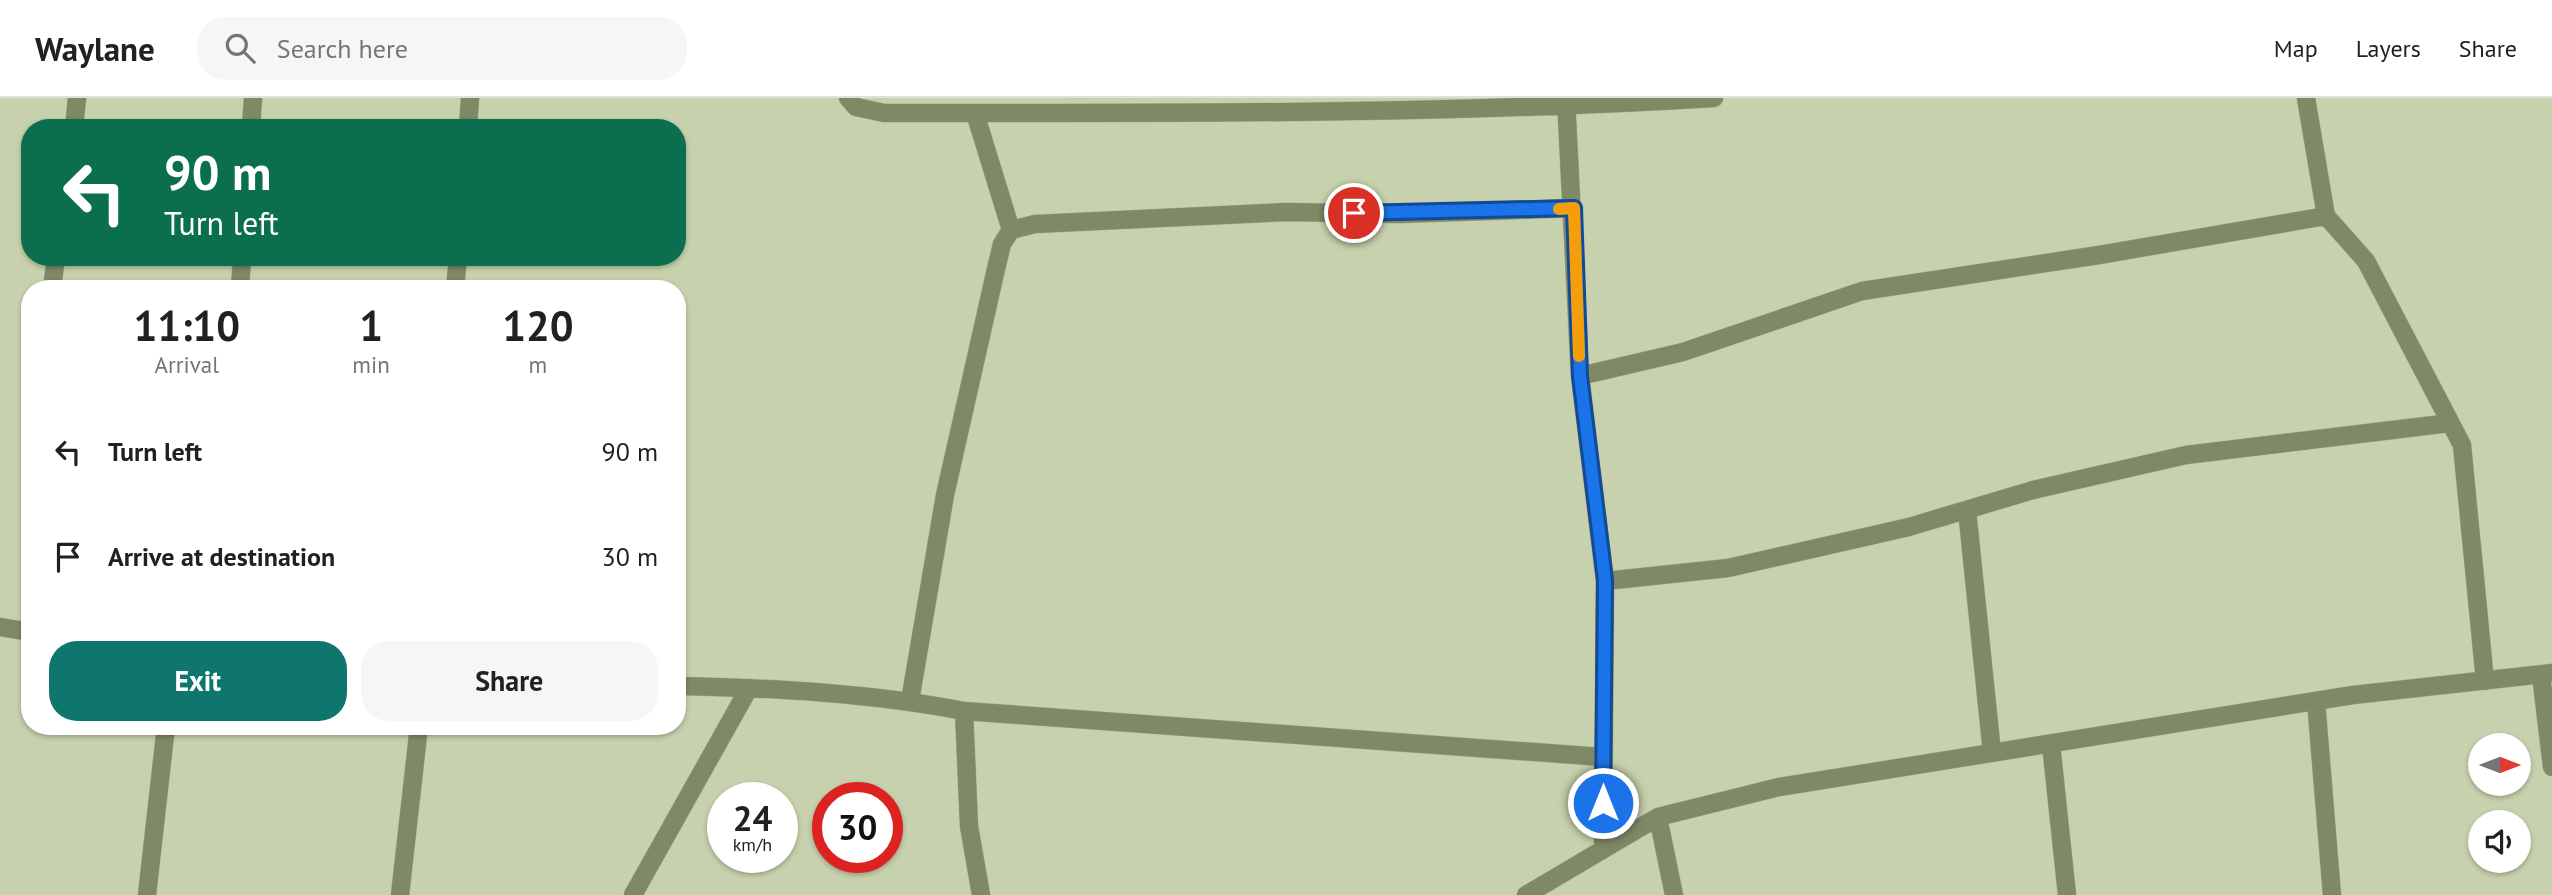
<!DOCTYPE html>
<html lang="en">
<head>
<meta charset="utf-8">
<style>
  body { margin:0; font-family:"PT Sans",sans-serif; background:#f6f6f6; color:#202124; height:100vh; display:flex; flex-direction:column; font-size:26px; white-space:nowrap }
  * { box-sizing:border-box; margin:0 }
  p { font-size:23px; color:#757577 }
  .icon { flex:none; width:38px; height:38px; fill:none; stroke:currentColor; stroke-width:2; stroke-linecap:round; stroke-linejoin:round }
  .map { position:relative; flex:1; overflow:hidden }
  .drawer { position:absolute; left:21px; top:182px; width:665px; height:455px; display:flex; flex-direction:column; background:#fff; border-radius:28px; box-shadow:0 2px 5px #0004 }
  .drawer>* { flex:none }
  .top-card { position:absolute; left:21px; top:21px; width:665px; height:147px; border-radius:28px; box-shadow:0 2px 5px #0004; background:#0b6e4f; color:#fff; overflow:hidden }
  .needle { width:46px; rotate:90deg }
  .controls { position:absolute; left:2468px; top:635px; display:grid; gap:14px }
  .controls a { display:grid; place-items:center; width:63px; height:63px; border-radius:50%; background:#fff; box-shadow:0 2px 5px #0004; font-size:35px }
  .speed { position:absolute; left:707px; top:684px; display:flex; gap:14px; font-size:35px; font-weight:700; text-align:center }
  .speed>* { display:grid; place-content:center; width:91px; height:91px; border-radius:50%; background:#fff; box-shadow:0 2px 5px #0004; line-height:1 }
  .speed small { font-size:18px; font-weight:400 }
  .speed .limit { border:10px solid #d22; background:#fff; color:#111 }
  .pin { position:absolute; display:grid; place-items:center; width:60px; height:60px; color:#fff; margin:-30px; border:4px solid #fff; border-radius:50%; box-shadow:0 2px 7px #0007 }
  .me { position:absolute; width:77px; margin:-38px; rotate:0deg; stroke-linejoin:round; filter:drop-shadow(0 0 5px #0008) }
  .turn { display:flex; align-items:center; gap:24px; height:147px; padding:0 28px; font-size:32px }
  .turn .icon { width:91px; height:91px; stroke-width:2.5 }
  .turn b { display:block; font-size:49px; line-height:60px }
  .eta { display:flex; justify-content:space-evenly; align-items:center; height:119px; text-align:center }
  .eta b { font-size:42px; font-weight:700; line-height:49px }
  .action { display:flex; gap:14px; margin-top:auto; padding:14px 28px }
  .action a { flex:1; height:80px; border-radius:28px; background:#0f766e; color:#fff; font-size:28px; font-weight:700; line-height:80px; text-align:center }
  .action a+a { background:#f6f6f6; color:#202124 }
  ul { padding:0; list-style:none }
  li { display:flex; align-items:center; gap:21px; height:105px; padding:0 28px }
  li div { flex:1 }
  li b { display:block; font-size:26px }
  li em { font-style:normal }
  header { display:flex; align-items:center; gap:42px; box-sizing:border-box; height:98px; padding:0 35px; background:#fff; border-bottom:2px solid #e0e0e0 }
  header strong { font-size:33px }
  nav { display:flex; gap:38px; margin-inline-start:auto; font-size:24px }
  .search { width:490px; height:63px; background:#f6f6f6; display:flex; align-items:center; gap:18px; box-sizing:border-box; padding:0 24px; border-radius:28px; color:#757577; font-size:26px }
  .map>svg:first-child { display:block }
  .lines { fill:none; stroke-linecap:round; stroke-linejoin:round }
  .minor-casing { stroke:#a4ad8e; stroke-width:19 }
  .minor { stroke:#7f8966; stroke-width:18 }
  .route-casing { stroke:#114b97; stroke-width:18 }
  .route { stroke:#1a73e8; stroke-width:12 }
  .slow { stroke:#f59e0b; stroke-width:12 }
</style>
</head>
<body>
<header>
<strong>Waylane</strong>
<div class="search"><svg class="icon" aria-label="search" viewBox="0 0 24 24"><circle cx="10" cy="10" r="6"/><path d="M15 15l6 6"/></svg>Search here</div>
<nav><a>Map</a><a>Layers</a><a>Share</a></nav>
</header>
<div class="map">
<svg width="2552" height="797" viewBox="0 0 2552 797">
  <rect width="100%" height="100%" fill="#c7d1ad"/>
  <g class="lines">
    <!-- minor casing -->
    <g class="minor-casing">
      <path id="minor" d="M848,0l8,9 28,6c277,0 553,2 830,-15
        M1566,0l14,278 25,205 -2,267
        M2306,0l20,118 40,45 96,184 23,236
        M975,15l36,117
        M74,30l3,-30
        M251,30l2,-30
        M468,30l2,-30
        M52,191l4,-32
        M240,191l2,-32
        M455,191l3,-32
        M1580,278l103,-24 179,-61 237,-36 227,-39
        M1967,412l25,243
        M1605,483l123,-13 181,-41 124,-37 153,-35 264,-32
        M0,529l30,5
        M2541,577l11,92
        M677,588c96,2 193,7 287,25l639,46
        M910,603l35,-206 51,-226 6,-25 9,-14 24,-6 251,-12 114,2 174,-6
        M2316,603l16,194
        M964,613l5,115 12,69
        M2051,646l16,151
        M1658,719l16,78
        M147,797l19,-169
        M400,797l19,-169
        M633,797l116,-207
        M1526,797l132,-78 121,-30 574,-92 199,-22"/>
    </g>
    <!-- minor -->
    <use href="#minor" class="minor"/>
  </g>
  <g class="lines">
    <!-- route casing -->
    <g class="route-casing">
      <path id="route" d="M1354,115l220,-5 6,168 25,204 -2,223"/>
    </g>
    <!-- route -->
    <use href="#route" class="route"/>
    <!-- slow -->
    <path class="slow" d="M1559,111l15,-1 5,148"/>
  </g>
</svg>
<div class="controls">
<a><svg class="needle" viewBox="-14 -14 28 28"><path d="M0-13l5 13h-10z" fill="#e53935"/><path d="M0 13l5-13h-10z" fill="#757577"/></svg></a>
<a><svg class="icon" aria-label="sound" viewBox="0 0 24 24"><path d="M4 9h4l5-4v14l-5-4H4zM17 9q2 3 0 6"/></svg></a>
</div>
<div class="speed"><div>24<small>km/h</small></div><div class="limit">30</div></div>
<div class="pin" style="left:1354px;top:115px;background:#d93025"><svg class="icon" aria-label="arrive" viewBox="0 0 24 24"><path d="M6 21V4h12l-3 4 3 4H6"/></svg></div>
<svg class="me" style="left:1603px;top:705px" viewBox="-20 -20 40 40"><circle r="17" fill="#1a73e8" stroke="#fff" stroke-width="3"/><path d="M0-11L8 9 0 5-8 9z" fill="#fff"/></svg>
<div class="top-card">
<div class="turn"><svg class="icon" aria-label="left" viewBox="0 0 24 24"><path d="M17 20v-9H6M10 6l-5 5 5 5"/></svg><div><b>90 m</b>Turn left</div></div>
</div>
<section class="drawer">
<div class="eta">
<div><b>11:10</b><p>Arrival</p></div>
<div><b>1</b><p>min</p></div>
<div><b>120</b><p>m</p></div>
</div>
<ul>
<li><svg class="icon" aria-label="left" viewBox="0 0 24 24"><path d="M17 20v-9H6M10 6l-5 5 5 5"/></svg><div><b>Turn left</b></div><em>90 m</em></li>
<li><svg class="icon" aria-label="arrive" viewBox="0 0 24 24"><path d="M6 21V4h12l-3 4 3 4H6"/></svg><div><b>Arrive at destination</b></div><em>30 m</em></li>
</ul>
<div class="action"><a>Exit</a><a>Share</a></div>
</section>
</div>
</body>
</html>
